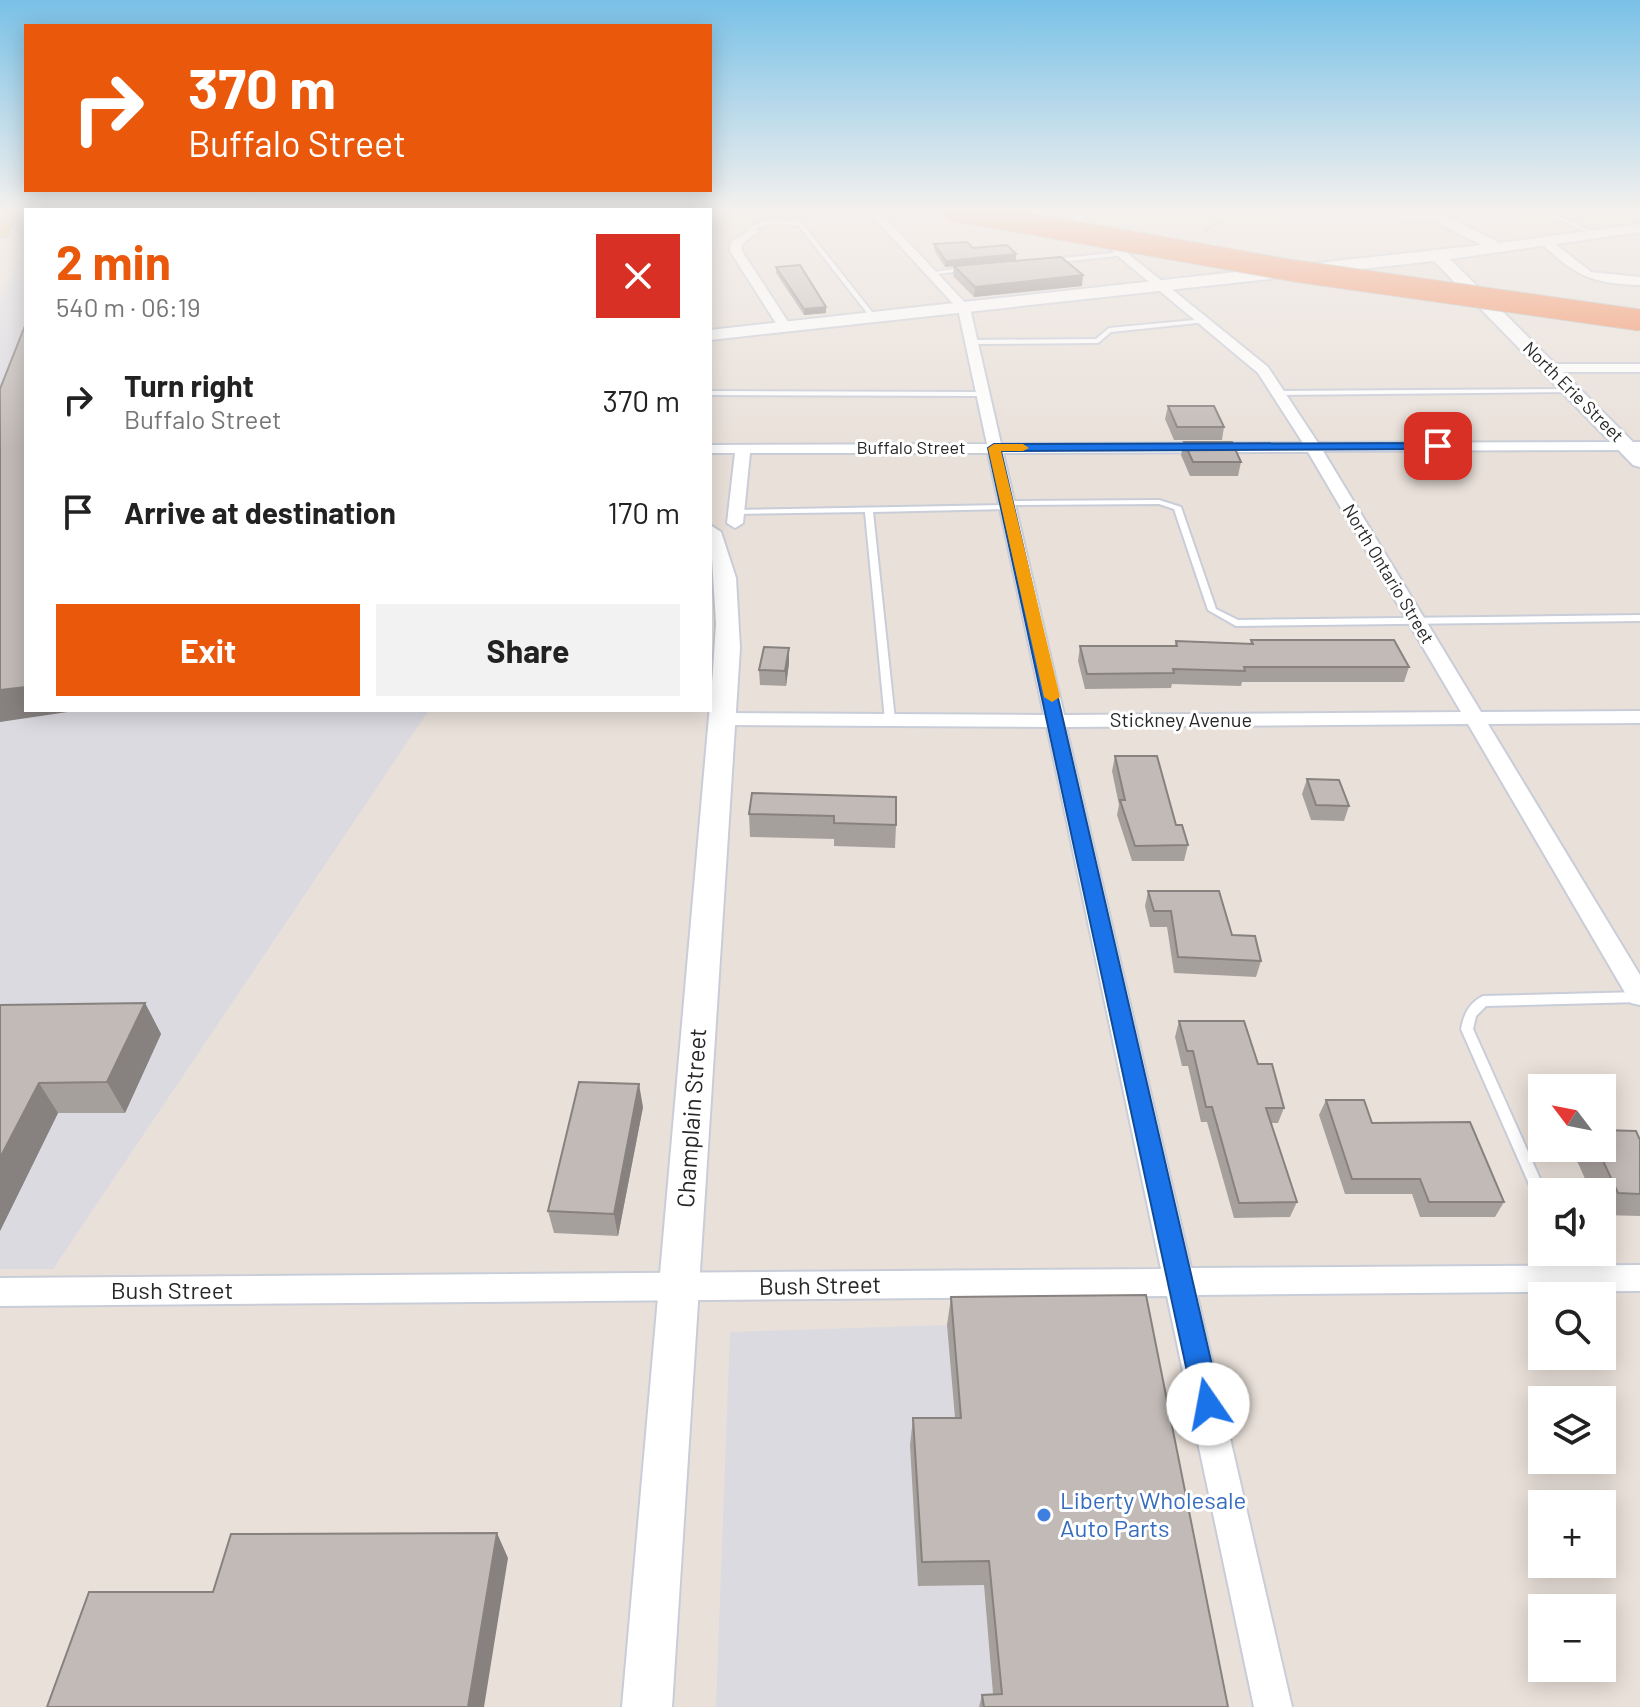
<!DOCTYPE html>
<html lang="en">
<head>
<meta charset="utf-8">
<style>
  body { margin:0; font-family:Barlow,sans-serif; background:#f2f2f2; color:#222; height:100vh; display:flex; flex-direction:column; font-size:30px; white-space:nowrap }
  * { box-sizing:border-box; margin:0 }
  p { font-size:26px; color:#767676 }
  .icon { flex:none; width:44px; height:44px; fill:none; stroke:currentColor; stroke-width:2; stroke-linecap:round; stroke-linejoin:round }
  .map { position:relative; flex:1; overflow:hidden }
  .details { position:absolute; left:24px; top:208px; width:688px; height:504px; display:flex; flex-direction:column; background:#fff; border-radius:0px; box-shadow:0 4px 20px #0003 }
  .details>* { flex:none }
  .banner { position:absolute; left:24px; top:24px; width:688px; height:168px; border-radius:0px; box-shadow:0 4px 20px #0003; background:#ea580c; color:#fff; overflow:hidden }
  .needle { width:52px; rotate:302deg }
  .controls { position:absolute; left:1528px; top:1074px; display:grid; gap:16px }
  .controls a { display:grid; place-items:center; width:88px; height:88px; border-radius:0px; background:#fff; box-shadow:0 4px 20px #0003; font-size:40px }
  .pin { position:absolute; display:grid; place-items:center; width:68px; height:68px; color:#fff; margin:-34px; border-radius:16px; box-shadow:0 4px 12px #0006 }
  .me { position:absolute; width:88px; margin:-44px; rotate:348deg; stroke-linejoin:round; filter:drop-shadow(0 0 6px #0008) }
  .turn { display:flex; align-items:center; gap:28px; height:168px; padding:0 32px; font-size:36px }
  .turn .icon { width:104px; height:104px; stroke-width:2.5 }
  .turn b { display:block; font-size:56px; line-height:68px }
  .round { display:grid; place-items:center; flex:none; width:84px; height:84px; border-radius:0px; background:#f2f2f2 }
  .headline { display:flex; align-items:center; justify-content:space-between; height:136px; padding:0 32px }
  h1 { font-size:48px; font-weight:700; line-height:60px; color:#ea580c }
  .action { display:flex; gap:16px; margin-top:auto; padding:16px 32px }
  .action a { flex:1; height:92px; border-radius:0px; background:#ea580c; color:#fff; font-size:32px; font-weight:700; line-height:92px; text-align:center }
  .action a+a { background:#f2f2f2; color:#222 }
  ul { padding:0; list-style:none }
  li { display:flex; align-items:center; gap:24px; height:112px; padding:0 32px }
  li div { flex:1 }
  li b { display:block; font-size:30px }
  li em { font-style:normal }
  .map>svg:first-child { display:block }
  .industrial { fill:#dbdae1 }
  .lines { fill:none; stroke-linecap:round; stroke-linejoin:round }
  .lane-casing { stroke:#c8cdd8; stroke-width:4 }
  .street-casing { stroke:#c8cdd8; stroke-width:4 }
  .secondary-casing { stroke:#c8cdd8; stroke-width:4 }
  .primary-casing { stroke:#bebebe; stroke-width:4 }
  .path { stroke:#bebebe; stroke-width:3; stroke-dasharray:3 2; stroke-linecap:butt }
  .lane { fill:#fff; fill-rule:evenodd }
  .street { fill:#fff; fill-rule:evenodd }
  .secondary { fill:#fff; fill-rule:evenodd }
  .primary { fill:#e5b762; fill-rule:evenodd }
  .highway-bridge-casing { stroke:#bebebe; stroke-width:23; stroke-linecap:butt }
  .highway-bridge { stroke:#f28b5b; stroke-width:21 }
  .wall { fill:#a6a09d }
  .shaded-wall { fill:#87827f }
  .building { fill:#c1bab6; stroke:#87827f; stroke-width:2 }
  .route { fill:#1a73e8; stroke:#114b97; stroke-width:2 }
  .slow { fill:#f59e0b }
  .shop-dot { fill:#3f7fe0; stroke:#fff; stroke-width:3 }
  .labels { text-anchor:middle; stroke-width:6; stroke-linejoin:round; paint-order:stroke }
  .far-street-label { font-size:18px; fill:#272727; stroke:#fff }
  .street-label { font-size:20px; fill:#272727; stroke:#fff }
  .near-street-label { font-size:24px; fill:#272727; stroke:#fff }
  .near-shop-label { font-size:24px; fill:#366cbe; stroke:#fff; text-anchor:start }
</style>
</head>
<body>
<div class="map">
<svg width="1640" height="1707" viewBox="0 0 1640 1707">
  <rect width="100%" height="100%" fill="#e9e0d9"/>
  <!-- industrial -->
  <path class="industrial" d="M26,243v467h403l-376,559h-53v-968z
    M947,1325l10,120 -39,140h66l10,122h-278l14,-375z"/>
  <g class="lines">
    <!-- lane casing -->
    <g class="lane-casing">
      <path id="lane" d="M1538,210h7l53,24 -5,1z
        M794,218h4l78,99v2h-4l-74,-94 -30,-1 -14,5 2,2 -3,2 -7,-4 21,-9 28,1z
        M1123,252l2,1v2l-74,8 -3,-2 3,-2z
        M966,267l3,2 -1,1 -37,5 -3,-2z
        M1205,319l2,1v2l-96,10 -13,11 -127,1 -3,-2 3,-2 125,-1 13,-11z
        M1571,389l2,1v2l-296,3 -3,-2 3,-2z
        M710,391l272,1 3,2 -3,2 -272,-1z
        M1159,500l22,7 35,102 22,11 402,-5v6l-404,5 -28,-16 -34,-101 -15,-5 -148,1v4h-3l-135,3 22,208 -5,3 -5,-3 -20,-208 -129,2 -4,-2 4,-2 268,-5 -1,-2 4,-2z
        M1640,992v10l-154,4 -10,10 -3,13 73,163h-4v12l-5,-2 -76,-173c3,-15 8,-26 22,-33z
        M1558,1252h14l11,26 -2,5 -5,2 -5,-2z"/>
    </g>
    <!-- street casing -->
    <g class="street-casing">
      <path id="street" d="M867,210h11l92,98 31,136 302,-1 -45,-70 -195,-163h11l194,157 50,76 322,-1v8l-317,1 158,261 159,-1v12l-152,1 152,251v30l-9,-2 -163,-279 -402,3 125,541 449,-3v26l-443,4 95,412h-38l-87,-411 -1167,10v-28l1161,-9 -114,-542 -324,-2 -10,-6 10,-6 321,2 -56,-262h-238l-7,70 -8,5 -8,-5 8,-70h-25v-8l277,-1 -29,-135zM1308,452l153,260 -397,3 -61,-262z
        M753,228l6,3 -18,14 1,6 50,77 -1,3h-10l-51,-80 1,-9z
        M1541,239h8l42,33 49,5v8c-47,-1 -65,-9 -99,-42z
        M1640,364v8h-93l-7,-4 7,-4z"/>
    </g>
    <!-- secondary casing -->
    <g class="secondary-casing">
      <path id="secondary" d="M1373,210h62l65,33 140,-19v8l-190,27 190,190v18l-7,-2 -199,-204 -724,79v-10l771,-85 -50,-26 -23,1z
        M710,525l11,7 15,46 4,70 -68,1059h-50l91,-1036 3,-47z"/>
    </g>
    <!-- primary casing -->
    <g class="primary-casing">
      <path id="primary" d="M3,210h16l-13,26 -6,1z"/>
    </g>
    <!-- path -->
    <path class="path" d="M1205,231l13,-9 -11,-9"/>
    <!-- lane -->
    <use href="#lane" class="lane"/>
    <!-- street -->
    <use href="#street" class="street"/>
    <!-- secondary -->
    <use href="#secondary" class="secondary"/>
    <!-- primary -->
    <use href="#primary" class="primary"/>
    <!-- highway-bridge casing -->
    <g class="highway-bridge-casing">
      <path id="highway-bridge" d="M952,210l343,61 345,49"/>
    </g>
    <!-- highway-bridge -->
    <use href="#highway-bridge" class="highway-bridge"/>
  </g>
  <!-- wall -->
  <path class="wall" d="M934,244l39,4 43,12 -59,5 125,21 -108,11 -21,-21 1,-10 -9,1 -11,-17z
    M776,267l50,46 -22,2 -28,-42z
    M1168,406l56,21 -2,13h-48l-9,-21z
    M1184,442l57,20 -3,14h-48l-9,-21z
    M1251,640l158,27 -5,15h-162l-1,4 -69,-2 -1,4 -86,1 -7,-28 2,-15h95l1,-5 74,3z
    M789,663l-3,23 -26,-1 -1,-15z
    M1115,756l61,69 12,20 -4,16h-52l-15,-46 2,-10 -7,-34z
    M1307,779l42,27 -5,15 -33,-1 -9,-26z
    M752,793l144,32 -1,23 -61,-2v-7l-84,-2 -1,-23z
    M1148,891l84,44 29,26 -5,16 -82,-4 -7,-46h-17l-5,-21z
    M145,1003l16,31 -36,79h-67l-58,118v-226z
    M1179,1021l79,43 26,44 -6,15h-7l26,79 -7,15 -56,1 -27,-96h-6l-13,-56h-6l-7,-29z
    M1326,1100l46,23 132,79 -9,15h-75l-8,-23h-67l-26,-79z
    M643,1107l-25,129 -64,-3 -6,-22z
    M1640,1140v76l-38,-1v-23h-11l-18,-40 3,-4h26z
    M951,1297l277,410h-249l3,-12 11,-1 -9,-109 -66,1 -8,-141 3,-27h42l-8,-93z"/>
  <!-- shaded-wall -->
  <path class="shaded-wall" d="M1016,254v6l-71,7 1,-6z
    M1083,275l-1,11 -108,11 1,-10z
    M826,307v6l-22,2v-6z
    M789,648v15l-3,23 -1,-15z
    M26,687v23h55l-81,12v-32z
    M145,1003l16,31 -36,79 -18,-31z
    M39,1083l19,30 -58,118v-73z
    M639,1084l4,23 -25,129 -4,-22z
    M497,1533l11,25 -24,149h-16z"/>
  <!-- building -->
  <path class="building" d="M967,242l6,6 34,-3 9,9 -70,7 -12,-17z
    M1061,257l22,18 -108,12 -21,-21z
    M800,265l26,42 -22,2 -28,-42z
    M26,323v364l-26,3v-301z
    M1168,406h46l10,21h-47z
    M1184,442h48l9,20h-48z
    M1251,640h143l15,27h-165l1,4 -72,-2 1,4 -87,1 -7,-28h97l-1,-5 77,3z
    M764,647l25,1 -4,23 -26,-1z
    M1115,756h42l19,69h6l6,20 -53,1 -15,-46h5z
    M1307,779l32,1 10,26 -33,-1z
    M752,793l144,4v28l-62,-2v-7l-85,-2z
    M1148,891h71l13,44 23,1 6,25 -83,-4 -7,-46h-17z
    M145,1003l-38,79 -68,1 -39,75v-153z
    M1179,1021h65l14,43h14l12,44h-18l31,94 -58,1 -27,-96h-6l-13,-56h-6z
    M579,1082l60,2 -25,130 -66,-3z
    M1326,1100h38l8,23 98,-1 34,80h-75l-9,-23h-68z
    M1602,1130l34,1 4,9v54l-22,-1 -21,-45h5z
    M1146,1295l82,412h-244l-2,-12 20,-1 -13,-133 -67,1 -9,-144h48l-10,-121z
    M497,1533l-29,174h-421l42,-115h124l18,-58z"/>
  <!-- sky -->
  <linearGradient id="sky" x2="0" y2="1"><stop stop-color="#79c1e7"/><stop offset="0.47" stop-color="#f5f1ee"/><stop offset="1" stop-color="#f5f1ee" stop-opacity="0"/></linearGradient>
  <rect width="1640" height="449" fill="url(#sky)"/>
  <!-- route -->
  <path class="route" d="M1438,443l6,3 -2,3 -441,2 220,953 -4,9 -9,3 -10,-3 -4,-9 -206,-956 6,-4z"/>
  <!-- slow -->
  <path class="slow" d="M994,444h29l6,4 -6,3h-22l59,246 -8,5 -8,-5 -56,-249z"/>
  <!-- markers -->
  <circle class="shop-dot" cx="1044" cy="1515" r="8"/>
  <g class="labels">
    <!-- far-street labels -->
    <g class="far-street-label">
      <text transform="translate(1573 392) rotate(45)" y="6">North Erie Street</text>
      <text x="911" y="454">Buffalo Street</text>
      <text transform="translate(1388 574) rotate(59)" y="6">North Ontario Street</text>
    </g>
    <!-- street labels -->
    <g class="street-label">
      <text x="1181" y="727">Stickney Avenue</text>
    </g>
    <!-- near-street labels -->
    <g class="near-street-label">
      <text transform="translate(692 1118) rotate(-86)" y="8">Champlain Street</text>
      <text transform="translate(820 1286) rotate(-1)" y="8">Bush Street</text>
      <text x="172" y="1299">Bush Street</text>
    </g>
    <!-- near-shop labels -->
    <g class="near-shop-label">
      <text x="1060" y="1509">Liberty Wholesale<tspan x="1060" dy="28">Auto Parts</tspan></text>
    </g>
  </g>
</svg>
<div class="controls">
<a><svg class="needle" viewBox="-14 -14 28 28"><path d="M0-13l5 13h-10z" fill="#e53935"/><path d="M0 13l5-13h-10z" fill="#767676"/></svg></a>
<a><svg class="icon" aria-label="sound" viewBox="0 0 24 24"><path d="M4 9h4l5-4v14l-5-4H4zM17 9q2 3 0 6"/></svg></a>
<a><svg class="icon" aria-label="search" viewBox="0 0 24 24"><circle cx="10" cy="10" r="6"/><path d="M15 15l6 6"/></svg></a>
<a><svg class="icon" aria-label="layers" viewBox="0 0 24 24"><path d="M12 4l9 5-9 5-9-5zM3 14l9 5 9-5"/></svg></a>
<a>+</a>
<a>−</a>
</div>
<div class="pin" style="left:1438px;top:446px;background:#d93025"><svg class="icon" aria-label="arrive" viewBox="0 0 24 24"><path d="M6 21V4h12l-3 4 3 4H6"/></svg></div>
<svg class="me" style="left:1208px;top:1404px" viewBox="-20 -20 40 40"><circle r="19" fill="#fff"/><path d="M0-13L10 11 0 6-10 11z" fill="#1a73e8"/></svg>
<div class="banner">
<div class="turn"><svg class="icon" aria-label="right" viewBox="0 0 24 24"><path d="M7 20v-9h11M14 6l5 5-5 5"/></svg><div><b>370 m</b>Buffalo Street</div></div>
</div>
<section class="details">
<div class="headline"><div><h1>2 min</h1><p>540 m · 06:19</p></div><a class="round" style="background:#d93025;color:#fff"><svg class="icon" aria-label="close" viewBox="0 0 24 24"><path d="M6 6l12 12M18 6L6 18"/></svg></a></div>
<ul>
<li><svg class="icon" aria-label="right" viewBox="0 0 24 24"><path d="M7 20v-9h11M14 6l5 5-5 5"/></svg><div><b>Turn right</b><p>Buffalo Street</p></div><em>370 m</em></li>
<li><svg class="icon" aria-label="arrive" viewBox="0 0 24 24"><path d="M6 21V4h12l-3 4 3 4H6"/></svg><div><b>Arrive at destination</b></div><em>170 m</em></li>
</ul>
<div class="action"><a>Exit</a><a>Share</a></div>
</section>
</div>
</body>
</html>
